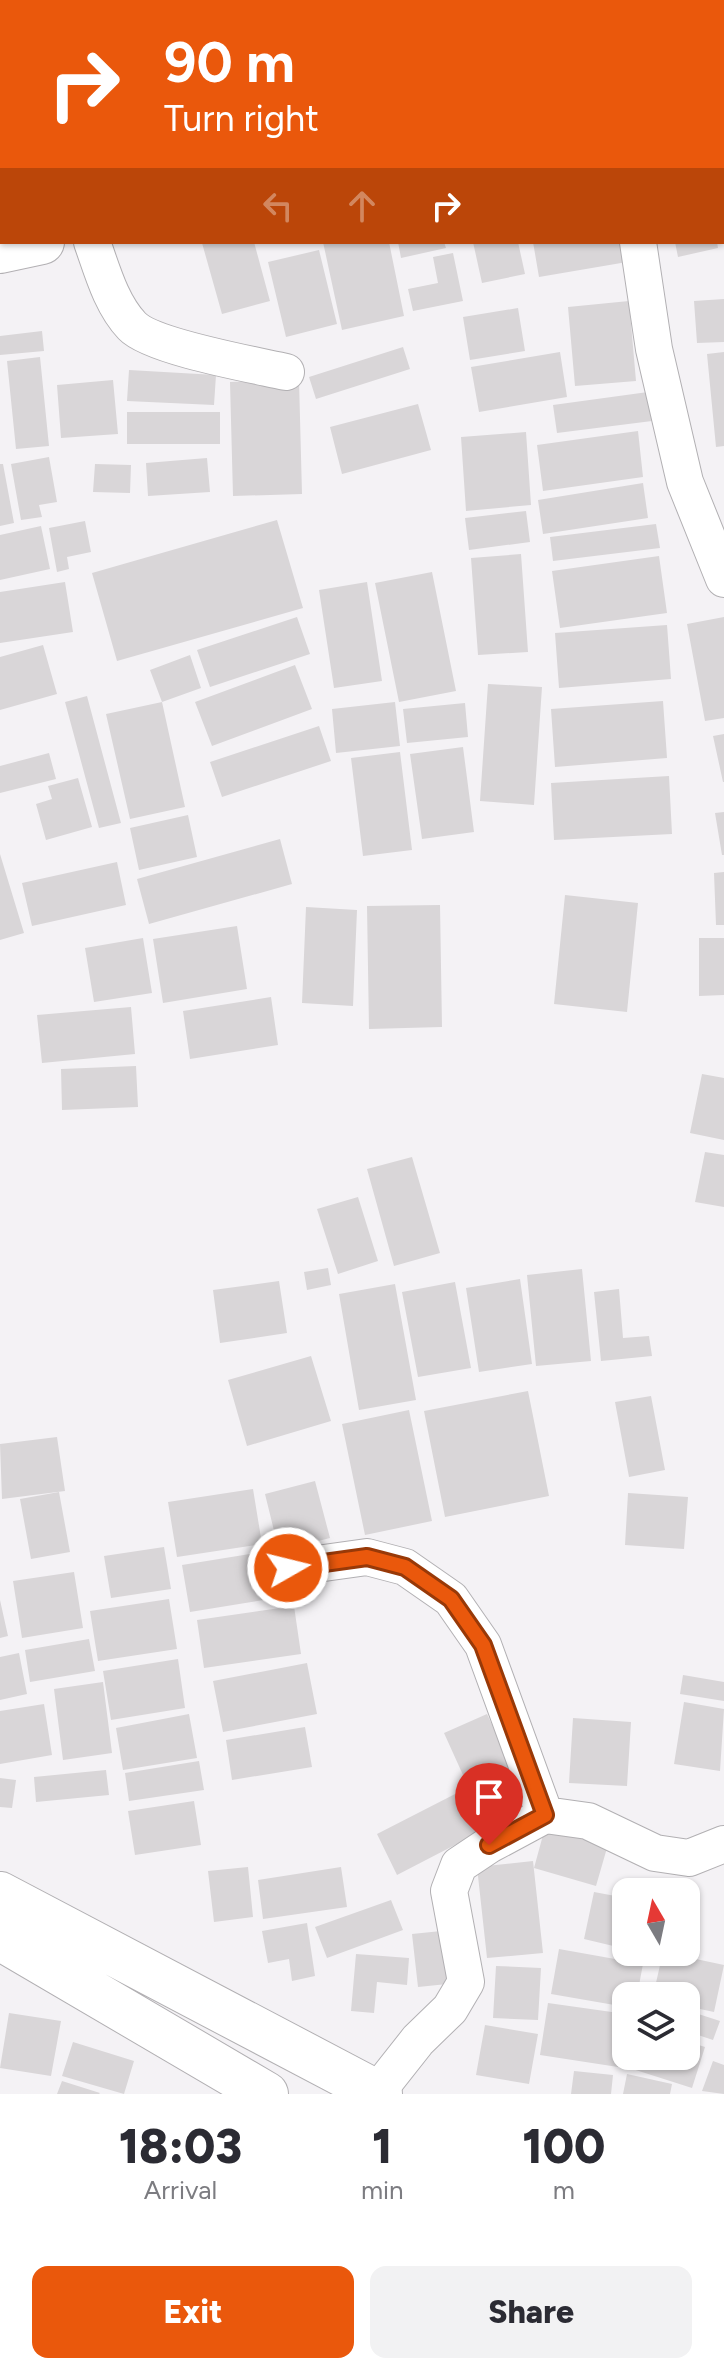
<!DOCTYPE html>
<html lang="en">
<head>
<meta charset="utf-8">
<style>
  body { margin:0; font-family:Figtree,sans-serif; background:#f2f2f3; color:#2b2b33; height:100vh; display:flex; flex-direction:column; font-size:30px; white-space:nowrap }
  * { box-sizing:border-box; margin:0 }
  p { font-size:26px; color:#7c7c81 }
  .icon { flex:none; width:44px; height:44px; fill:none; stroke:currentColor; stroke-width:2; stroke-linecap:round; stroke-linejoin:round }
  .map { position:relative; height:2094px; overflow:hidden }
  .sheet { display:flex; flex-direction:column; background:#fff; flex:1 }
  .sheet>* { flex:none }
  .top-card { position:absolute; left:0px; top:0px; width:724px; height:244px; box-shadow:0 2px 6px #0004; background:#ea580c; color:#fff; overflow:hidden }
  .needle { width:52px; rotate:351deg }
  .buttons { position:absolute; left:612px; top:1878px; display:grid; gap:16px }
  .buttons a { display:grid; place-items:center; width:88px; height:88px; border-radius:16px; background:#fff; box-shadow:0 2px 6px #0004; font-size:40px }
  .pin { position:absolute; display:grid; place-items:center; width:68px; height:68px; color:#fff; margin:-82px -34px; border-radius:50% 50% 50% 0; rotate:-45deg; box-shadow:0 0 8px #0007 }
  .pin .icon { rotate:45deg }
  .me { position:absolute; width:88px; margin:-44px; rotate:82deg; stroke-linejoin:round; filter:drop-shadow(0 0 6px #0008) }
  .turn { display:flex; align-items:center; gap:28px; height:168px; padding:0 32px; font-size:36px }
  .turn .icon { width:104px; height:104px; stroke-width:2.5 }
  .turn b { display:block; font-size:56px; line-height:68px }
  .lanes { display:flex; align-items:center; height:76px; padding:0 32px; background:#0003; justify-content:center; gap:40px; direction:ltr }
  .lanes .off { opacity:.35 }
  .eta { display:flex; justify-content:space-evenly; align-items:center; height:136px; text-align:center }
  .eta b { font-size:48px; font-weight:800; line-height:56px }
  .cta { display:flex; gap:16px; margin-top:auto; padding:16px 32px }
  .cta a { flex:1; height:92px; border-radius:16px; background:#ea580c; color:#fff; font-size:32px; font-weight:800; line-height:92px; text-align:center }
  .cta a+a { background:#f2f2f3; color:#2b2b33 }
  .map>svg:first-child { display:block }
  .building { fill:#d9d6d8 }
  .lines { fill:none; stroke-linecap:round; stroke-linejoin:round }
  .minor-casing { stroke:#b2b0b3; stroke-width:38 }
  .tertiary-casing { stroke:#b2b0b3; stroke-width:46 }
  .primary-casing { stroke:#b2b0b3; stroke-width:46 }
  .minor { stroke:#fff; stroke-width:36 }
  .tertiary { stroke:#fff; stroke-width:44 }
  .primary { stroke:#fff; stroke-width:44 }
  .route-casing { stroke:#983908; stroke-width:20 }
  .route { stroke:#ea580c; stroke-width:14 }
</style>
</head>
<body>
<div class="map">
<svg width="724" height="2094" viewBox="0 0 724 2094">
  <rect width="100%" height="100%" fill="#f4f2f5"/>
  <!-- building -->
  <path class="building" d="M254,242l16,59 -48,13 -20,-71z
    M323,242h66l15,74 -62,14z
    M398,242h46l2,6 -45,10z
    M473,242h45l7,32 -43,9z
    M533,242h91l3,20 -88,15z
    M675,242h42l1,6 -40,9z
    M319,250l18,74 -51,13 -18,-75z
    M453,253l10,48 -50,10 -5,-22 30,-6 -5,-26z
    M724,299v43l-27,1 -3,-42z
    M629,301l7,80 -61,5 -7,-79z
    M518,308l7,43 -55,9 -7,-43z
    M42,331l2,20 -44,4v-19z
    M403,347l7,22 -94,30 -7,-22z
    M560,352l7,45 -88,15 -8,-45z
    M724,352v94l-8,1 -9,-93z
    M40,357l9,89 -33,3 -9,-88z
    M129,370l87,5 -2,30 -87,-4z
    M113,380l5,54 -57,4 -4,-53z
    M299,380l3,114 -69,2 -3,-114z
    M648,392l4,29 -95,12 -4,-28z
    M418,404l13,46 -89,24 -12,-47z
    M127,412h93v32h-93z
    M638,431l5,46 -100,14 -6,-46z
    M526,432l5,73 -65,6 -5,-74z
    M49,457l8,45 -18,3 3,12 -21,3 -10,-56z
    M207,458l3,34 -62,4 -2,-33z
    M0,464h3l11,59 -14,3z
    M95,464l36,1 -1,28 -37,-1z
    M643,483l5,35 -105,16 -5,-34z
    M526,511l4,31 -61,8 -4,-32z
    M277,520l26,88 -186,53 -25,-88z
    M85,521l6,31 -24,5 2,12 -12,3 -8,-44z
    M656,524l4,24 -107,13 -3,-24z
    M41,526l9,43 -50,11v-45z
    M521,554l7,98 -50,3 -7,-97z
    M659,556l8,57 -107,15 -8,-57z
    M432,572l24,119 -57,11 -24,-119z
    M65,582l8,50 -73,11v-51z
    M367,582l15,99 -48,7 -15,-98z
    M297,617l13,37 -100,33 -13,-37z
    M724,617v101l-19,3 -18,-97z
    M667,625l4,54 -112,9 -4,-55z
    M43,645l14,49 -57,16v-53z
    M190,655l11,33 -39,14 -12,-32z
    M295,665l17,44 -100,37 -17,-44z
    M488,684l54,3 -8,118 -54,-4z
    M87,696l34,127 -22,5 -34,-126z
    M663,701l4,57 -112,9 -4,-58z
    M162,702l23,105 -55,12 -24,-105z
    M395,702l5,44 -64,7 -4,-44z
    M465,703l3,34 -61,6 -4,-34z
    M319,726l12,35 -109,36 -12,-35z
    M724,734v48h-1l-10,-46z
    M463,747l11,85 -52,7 -12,-85z
    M400,752l12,98 -49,6 -12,-98z
    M49,753l7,26 -56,14v-27z
    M669,776l3,58 -118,6 -3,-57z
    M78,778l14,49 -46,13 -10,-36 16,-5 -4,-13z
    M724,812v43h-2l-7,-42z
    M188,815l9,42 -58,13 -9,-42z
    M280,839l12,45 -143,40 -12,-45z
    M0,854l24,79 -24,7z
    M117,862l9,43 -94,21 -10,-43z
    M724,872v53h-8l-2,-52z
    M565,895l73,8 -11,109 -73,-8z
    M440,905l2,122 -73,2 -2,-123z
    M306,907l51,3 -4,96 -51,-3z
    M237,926l10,63 -84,14 -10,-64z
    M143,938l9,55 -58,9 -9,-54z
    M699,938h25v57l-25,1z
    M271,997l7,48 -88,14 -7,-48z
    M131,1007l4,47 -93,9 -5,-48z
    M136,1066l2,41 -76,3 -1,-41z
    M702,1074l22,4v62l-34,-7z
    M705,1152l19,3v52l-29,-5z
    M412,1157l28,96 -46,13 -27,-97z
    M358,1197l20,64 -40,13 -21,-65z
    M328,1268l3,17 -24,5 -3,-18z
    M582,1269l9,92 -55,5 -9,-91z
    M520,1279l12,85 -53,8 -13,-84z
    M279,1281l8,52 -67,10 -7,-53z
    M455,1282l16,86 -53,9 -16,-85z
    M395,1284l21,116 -57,10 -20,-116z
    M619,1289l4,49 26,-2 3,20 -51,5 -7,-69z
    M311,1356l20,65 -84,25 -19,-66z
    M528,1391l21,105 -104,21 -21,-106z
    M651,1396l14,74 -36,7 -14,-75z
    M409,1410l23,111 -67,14 -23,-111z
    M57,1437l8,54 -63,8 -2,-55z
    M315,1481l15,57 -51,13 -14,-57z
    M253,1489l9,55 -85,13 -9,-55z
    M59,1492l11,60 -39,7 -11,-60z
    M628,1493l60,4 -4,52 -59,-4z
    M164,1547l7,42 -60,9 -7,-42z
    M269,1551l7,47 -86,14 -8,-47z
    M74,1572l9,56 -61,10 -9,-57z
    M169,1599l8,50 -79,12 -8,-50z
    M0,1600l8,36 -8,2z
    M294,1606l7,48 -97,14 -7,-48z
    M89,1639l6,32 -65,11 -5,-32z
    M19,1653l8,41 -27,6v-43z
    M178,1659l7,49 -74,12 -8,-49z
    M307,1663l10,51 -94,18 -10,-51z
    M683,1675l41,7v19l-44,-7z
    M103,1682l9,71 -49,7 -9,-71z
    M684,1702l40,7 -4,62 -46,-7z
    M44,1704l8,51 -52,9v-53z
    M189,1714l8,44 -74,12 -7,-42z
    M487,1714l39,83 -44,20 -38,-84z
    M573,1718l58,4 -4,64 -58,-3z
    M305,1727l7,40 -80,13 -6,-40z
    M199,1761l5,29 -75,11 -4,-28z
    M106,1770l3,25 -73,7 -2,-25z
    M0,1778l16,2 -4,28 -12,-1z
    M459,1792l21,40 -83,43 -20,-41z
    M194,1801l7,44 -66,10 -7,-44z
    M546,1824l63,17 -13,45 -62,-18z
    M533,1861l10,92 -56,5 -10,-91z
    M248,1867l5,50 -39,5 -6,-51z
    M341,1867l6,40 -84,12 -5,-39z
    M594,1892l32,6v51l-42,-10z
    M391,1900l12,30 -76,28 -12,-31z
    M307,1923l8,53 -23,5 -3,-22 -21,4 -6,-32z
    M451,1930l6,53 -39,4 -6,-53z
    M559,1949l84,15 -6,32h-11v11l-75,-13z
    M663,1952l61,13 -10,47 -28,-6v-10h-33z
    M356,1954l53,4 -2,27 -30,-3 -3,31 -23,-2z
    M496,1966l45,2 -3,52 -45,-2z
    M548,2003l78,11 -8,53 -78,-12z
    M686,2010l34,11 -7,19 -27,-9z
    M9,2013l52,8 -10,55 -51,-8z
    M485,2025l53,9 -9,50 -53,-9z
    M686,2041l19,6 -13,41 -72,-23 5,-17 1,8h60z
    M73,2042l61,19 -10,33 -62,-18z
    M713,2061l11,4v29l-22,-3z
    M574,2071l39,4 -2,19h-40z
    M627,2074l45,10 -2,10h-47z
    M62,2081l38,12 -1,1h-42z"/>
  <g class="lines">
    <!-- minor casing -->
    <g class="minor-casing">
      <path id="minor" d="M350,0v2
        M92,242c10,28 19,62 40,84 20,21 123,39 154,46
        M638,242l16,107 31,133 39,97
        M288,1568l79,-11 38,10 46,32 32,46 62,170
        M377,2092l41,-52 32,-31 16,-27 -17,-91 10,-26 30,-20 56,-30 43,6 67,32 34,5 35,-14"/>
    </g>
    <!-- tertiary casing -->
    <g class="tertiary-casing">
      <path id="tertiary" d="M0,1894l380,200
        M0,1938l266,156"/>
    </g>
    <!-- primary casing -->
    <g class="primary-casing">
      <path id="primary" d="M722,21l2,-1
        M722,68l2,-1
        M0,208l2,-1
        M0,251l42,-9"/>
    </g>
    <!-- minor -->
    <use href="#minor" class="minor"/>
    <!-- tertiary -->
    <use href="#tertiary" class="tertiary"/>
    <!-- primary -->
    <use href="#primary" class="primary"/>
  </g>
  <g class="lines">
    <!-- route casing -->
    <g class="route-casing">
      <path id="route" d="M288,1568l79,-11 38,10 46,32 32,46 62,170 -56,30"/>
    </g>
    <!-- route -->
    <use href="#route" class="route"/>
  </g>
</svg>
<div class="buttons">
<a><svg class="needle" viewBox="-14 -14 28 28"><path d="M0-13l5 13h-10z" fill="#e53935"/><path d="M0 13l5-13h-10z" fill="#7c7c81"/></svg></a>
<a><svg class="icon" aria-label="layers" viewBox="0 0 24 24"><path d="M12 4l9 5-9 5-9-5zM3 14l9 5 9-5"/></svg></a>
</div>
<div class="pin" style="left:489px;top:1845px;background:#d93025"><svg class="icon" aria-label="arrive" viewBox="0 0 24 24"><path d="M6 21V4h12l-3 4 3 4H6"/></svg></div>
<svg class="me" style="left:288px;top:1568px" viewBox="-20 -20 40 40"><circle r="17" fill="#ea580c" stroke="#fff" stroke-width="3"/><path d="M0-11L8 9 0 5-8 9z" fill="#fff"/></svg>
<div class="top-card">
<div class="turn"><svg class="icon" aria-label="right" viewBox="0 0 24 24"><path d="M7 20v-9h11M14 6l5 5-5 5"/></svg><div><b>90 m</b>Turn right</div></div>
<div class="lanes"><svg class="icon off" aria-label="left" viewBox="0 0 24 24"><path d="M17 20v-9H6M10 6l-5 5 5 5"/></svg><svg class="icon off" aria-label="ahead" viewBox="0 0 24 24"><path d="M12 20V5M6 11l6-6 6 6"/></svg><svg class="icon" aria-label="right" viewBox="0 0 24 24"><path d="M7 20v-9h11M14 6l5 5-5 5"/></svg></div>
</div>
</div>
<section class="sheet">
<div class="eta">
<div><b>18:03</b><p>Arrival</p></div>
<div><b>1</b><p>min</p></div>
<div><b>100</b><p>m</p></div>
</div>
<div class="cta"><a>Exit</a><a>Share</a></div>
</section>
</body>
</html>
